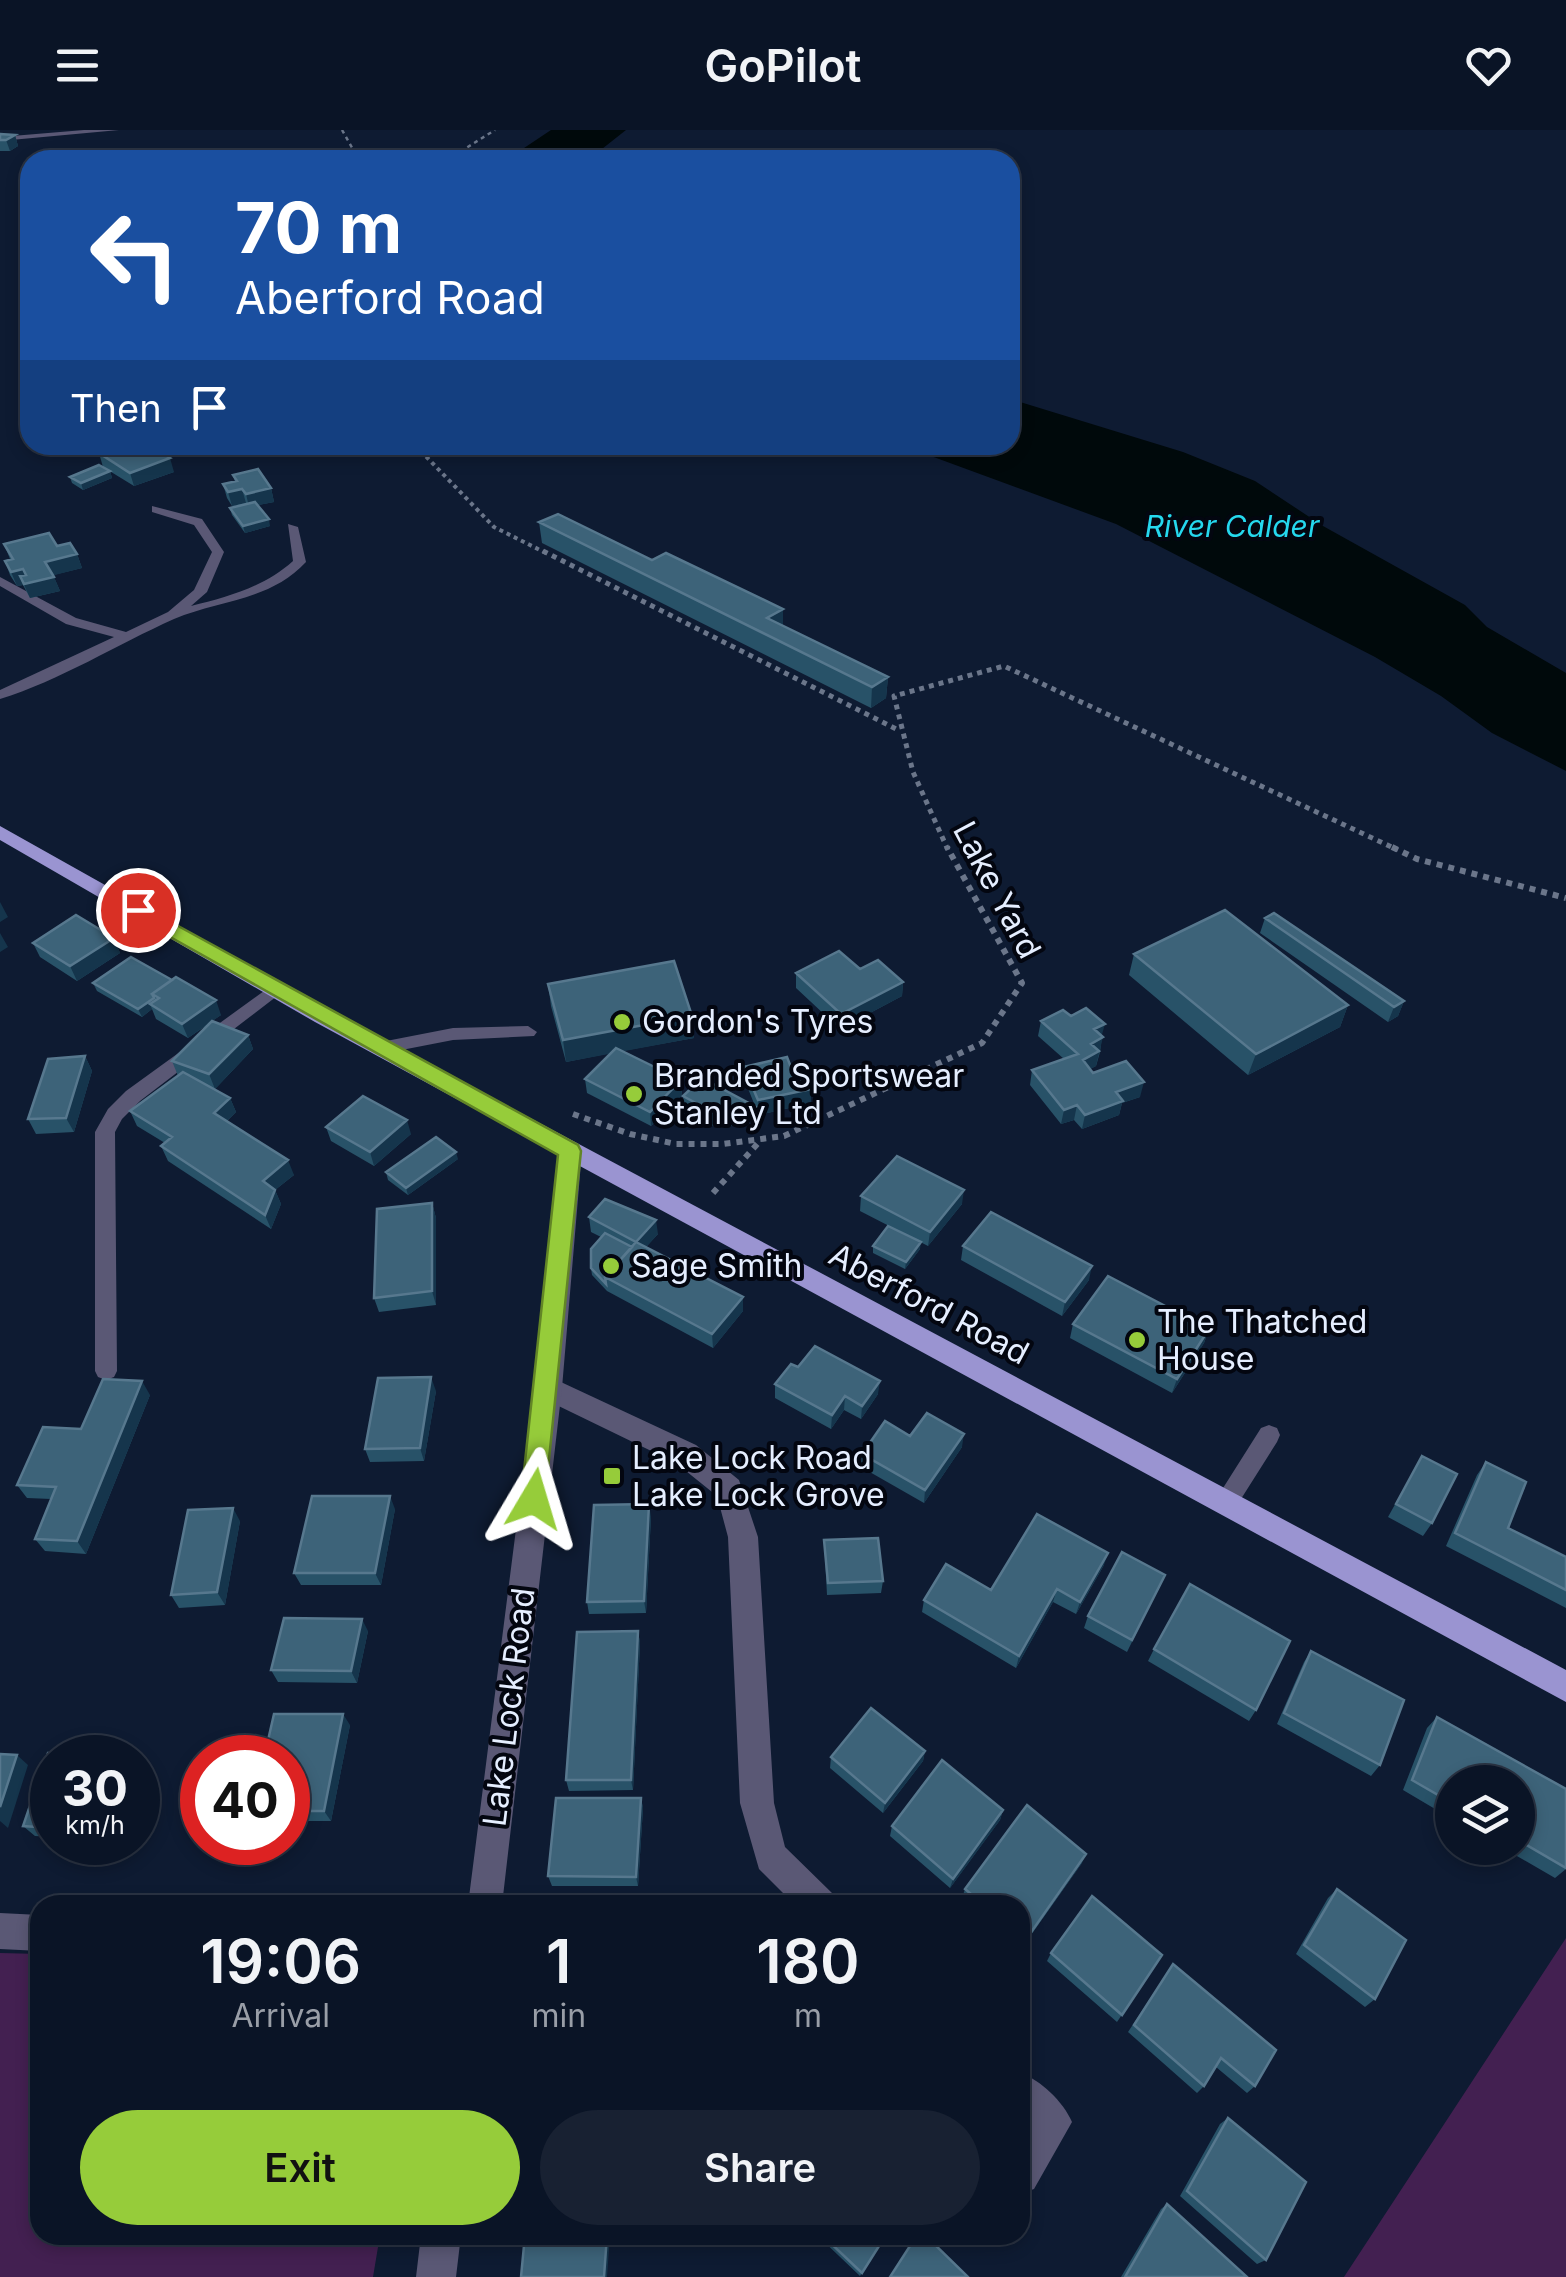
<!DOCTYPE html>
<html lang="en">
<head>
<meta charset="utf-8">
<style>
  body { margin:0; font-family:Inter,sans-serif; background:#182132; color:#f1f3f6; height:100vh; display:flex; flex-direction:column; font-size:38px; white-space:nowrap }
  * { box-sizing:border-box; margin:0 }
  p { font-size:32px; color:#999ea7 }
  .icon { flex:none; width:55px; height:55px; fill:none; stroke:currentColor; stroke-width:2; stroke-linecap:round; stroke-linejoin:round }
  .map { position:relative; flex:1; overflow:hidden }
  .details { position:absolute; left:30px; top:1765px; width:1000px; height:350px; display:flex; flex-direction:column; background:#0a1426; border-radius:30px; box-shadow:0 5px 15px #0003,0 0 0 2px #2a3343 }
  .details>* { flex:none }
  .guide { position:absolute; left:20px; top:20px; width:1000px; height:305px; border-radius:30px; box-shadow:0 5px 15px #0003,0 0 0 2px #2a3343; background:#1a4fa0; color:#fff; overflow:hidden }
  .controls { position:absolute; left:1435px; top:1635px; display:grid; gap:20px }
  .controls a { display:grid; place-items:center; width:100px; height:100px; border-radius:50%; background:#0a1426; box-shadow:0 5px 15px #0003,0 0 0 2px #2a3343; font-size:50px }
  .speed { position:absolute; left:30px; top:1605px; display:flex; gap:20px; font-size:50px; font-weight:700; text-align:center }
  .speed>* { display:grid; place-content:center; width:130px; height:130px; border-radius:50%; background:#0a1426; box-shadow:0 5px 15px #0003,0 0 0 2px #2a3343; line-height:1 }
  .speed small { font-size:25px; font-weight:400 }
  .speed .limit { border:15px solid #d22; background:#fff; color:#111 }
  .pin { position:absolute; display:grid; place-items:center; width:85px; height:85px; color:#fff; margin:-42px; border:5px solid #fff; border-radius:50%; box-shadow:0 2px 10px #0007 }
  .me { position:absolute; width:110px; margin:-55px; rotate:7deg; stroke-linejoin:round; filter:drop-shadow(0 0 8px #0008) }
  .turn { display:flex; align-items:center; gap:35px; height:210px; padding:0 50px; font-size:45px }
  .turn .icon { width:130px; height:130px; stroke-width:2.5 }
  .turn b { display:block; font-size:70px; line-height:85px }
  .then { display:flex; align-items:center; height:95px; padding:0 50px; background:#0003; gap:20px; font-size:38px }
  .eta { display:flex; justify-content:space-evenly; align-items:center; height:170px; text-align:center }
  .eta b { font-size:60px; font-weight:600; line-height:70px }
  .primary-button { display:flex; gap:20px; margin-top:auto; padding:20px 50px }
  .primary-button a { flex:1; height:115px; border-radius:60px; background:#96cc3a; color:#111; font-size:40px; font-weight:600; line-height:115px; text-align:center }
  .primary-button a+a { background:#182132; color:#f1f3f6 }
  header { display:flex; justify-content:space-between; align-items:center; height:130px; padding:0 50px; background:#0a1426; font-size:45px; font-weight:600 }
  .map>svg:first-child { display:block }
  .green { fill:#432051 }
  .water { fill:#00090b }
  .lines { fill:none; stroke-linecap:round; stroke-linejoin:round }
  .path-far3 { stroke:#6b768a; stroke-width:2.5; stroke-dasharray:4 4; stroke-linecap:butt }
  .path-far2 { stroke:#6b768a; stroke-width:4; stroke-dasharray:4 4; stroke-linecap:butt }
  .path-far1 { stroke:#6b768a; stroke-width:5; stroke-dasharray:5 5; stroke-linecap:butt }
  .path { stroke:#6b768a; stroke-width:6; stroke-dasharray:6 6; stroke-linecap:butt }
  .service { fill:#5a5875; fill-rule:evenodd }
  .minor { fill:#5a5875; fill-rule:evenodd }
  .tertiary { fill:#5a5875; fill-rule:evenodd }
  .primary { fill:#9a94d1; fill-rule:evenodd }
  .wall { fill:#285268 }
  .shaded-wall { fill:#15354c }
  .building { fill:#3d6379; stroke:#57788e; stroke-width:2.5 }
  .route { fill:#96cc3a; stroke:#628526; stroke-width:2.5 }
  .poi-dot { fill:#96cc3a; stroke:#030610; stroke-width:4 }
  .labels { text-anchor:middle; stroke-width:8; stroke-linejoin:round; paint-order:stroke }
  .far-water-label { font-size:30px; font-style:italic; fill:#25d8ee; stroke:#030610 }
  .street-label { font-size:32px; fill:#e5eeff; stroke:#030610 }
  .poi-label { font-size:32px; fill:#e5eeff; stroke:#030610; text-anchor:start }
</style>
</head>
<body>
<header><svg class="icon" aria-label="menu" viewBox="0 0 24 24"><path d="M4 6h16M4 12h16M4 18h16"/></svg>GoPilot<svg class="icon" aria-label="heart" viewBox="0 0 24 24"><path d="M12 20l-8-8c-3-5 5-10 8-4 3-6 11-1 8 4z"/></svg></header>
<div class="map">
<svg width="1566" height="2147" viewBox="0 0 1566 2147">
  <rect width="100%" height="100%" fill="#0e1b32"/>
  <!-- green -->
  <path class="green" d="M1566,1808v339h-222z
    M0,1823l40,1v281h340l-7,42h-373z"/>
  <!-- water -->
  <path class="water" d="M551,0h75l-38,30h-82z
    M1010,269l173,53 72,29 68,45 142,79 22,22 79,46v98l-74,-38 -51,-37 -66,-39 -259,-133 -215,-79h109z"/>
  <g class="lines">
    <!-- path-far3 -->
    <path class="path-far3" d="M342,0l17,30
      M447,30l48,-30"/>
    <!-- path-far2 -->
    <path class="path-far2" d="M415,315l79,82 54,27"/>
    <!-- path-far1 -->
    <path class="path-far1" d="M543,421l355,179
      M948,720l-35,-78 -19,-76 110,-30 394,184"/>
    <!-- path -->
    <path class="path" d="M1392,717l25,12 149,39
      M573,984l57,20 46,10h47l61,-8 198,-93 40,-60 -75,-136
      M713,1063l48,-53"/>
    <!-- service -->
    <path class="service" d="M84,0h35l-119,11v-4z
      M152,376l50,13 22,33 -17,40 -16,14c37,-9 73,-19 102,-45l-5,-37 10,3 8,35c-36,39 -87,38 -132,57 -56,25 -115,62 -174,80v-9l114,-53 -48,-13 -66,-38v-9l76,41 50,14 42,-20 26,-22 18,-38 -18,-27 -42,-13z
      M275,853l9,6 -3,4 -141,108 -18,18 -7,13 2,239 -3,6 -8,3 -8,-3 -3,-6v-239l13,-23 18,-18z
      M528,896l9,6 -3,4 -81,4 -72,14 -9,-6 9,-6 72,-14z
      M1269,1295l8,3 3,7 -3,7 -43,68 -8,3 -8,-3 -4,-7 4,-7 43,-68z"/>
    <!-- minor -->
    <path class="minor" d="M548,1246l148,69 43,35 19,57 16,266 11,44 47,46 5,12h-42l-36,-36 -19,-66 -12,-266 -11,-41 -41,-33 -138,-67 -4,-8 4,-8z
      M0,1783l40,2v36l-40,-2z
      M1020,1942c21,9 43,29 52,50l-38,67 -14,5v-54l9,-15 -9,-8z"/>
    <!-- tertiary -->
    <path class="tertiary" d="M570,1012l12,9 -20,237 -60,517h-34l66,-517 24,-237z
      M421,2105h40l-5,42h-40z"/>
    <!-- primary -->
    <path class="primary" d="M0,696l331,186 1235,658v32l-1251,-680 -315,-182z"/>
  </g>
  <!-- wall -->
  <path class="wall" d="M0,4l15,1 3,11 -8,5h-10z
    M124,321l50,21 -40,14 -31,-19 -4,-14z
    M110,341l2,7 -29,12 -11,-7 -2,-6z
    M233,345l38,13 3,14 -16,3 12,21 -25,7 -13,-18 -2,-7 17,-4 -15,2 -5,-8 -4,-14 12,-2z
    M539,392l349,155 -2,21 -15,10 -329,-165z
    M4,414l53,2 20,8 5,14 -29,7 7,16 -30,7 -7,-13 -6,1 -7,-11 -5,-14 5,-2z
    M1265,788l139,83 -6,15 -10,6 -128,-89z
    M114,808l6,15 -43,28 -37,-24 -7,-14z
    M1134,824l214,51 -8,22 -92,48 -119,-100z
    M131,827l90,58 -9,6 36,14 5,14 -38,40 15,9 6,14 -9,9 67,54 -19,15 6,14 -10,25 -103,-68 -7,-15 4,-3 -28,-17 -7,-15 48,-35 -6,-15 38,-38 -22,15 -32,-19 -4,-10 -10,8 -45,-26 -4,-8z
    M860,839l43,13 -1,14 -62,33 -44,-41v-15z
    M548,854l144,32 2,22 -72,13 59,29 1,15 -31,31 -64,-33 -2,-14 26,-26 -45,9 -15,-56z
    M1041,891l61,15 -2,16 -4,14 -6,3 3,4 47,24 -18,6 -3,12 -37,14 -8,-9 -13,4 -31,-39 2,-15 32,-11 -26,-23z
    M85,926l7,15 -18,61 -38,2 -8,-15z
    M744,937l48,3 19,19v14l-52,12 -3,-7v13l-39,7 -33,-17 -1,-15 72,10 -10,-25z
    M326,997l85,7 -37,32 -43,-25z
    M458,1029l-50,36 -20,-15 -2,-8z
    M861,1066l101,8 -34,42 -68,-35z
    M432,1073l4,15v87l-57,7 -5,-14z
    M589,1087l69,17 -12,13 97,64 -30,37 -106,-57 -15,-16 -1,-7 10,-31 -10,-5z
    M873,1116l47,3 -15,20 -32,-16z
    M963,1116l126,34 -27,36 -101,-56z
    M1073,1194l136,5 -5,14 -32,50 -102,-55z
    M798,1237l80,27 -17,25 -17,-9 -13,19 -56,-31v-14z
    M436,1261l-12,70 -54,1 -5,-13z
    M150,1265l-64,159 -41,-3 -10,-12 16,-40 -24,-1 -10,-13 64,-56z
    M910,1306l52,11 -38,56 -63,-36 1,-13z
    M1422,1326l10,67 -9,13 -35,-19z
    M1486,1332l22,66 58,29v51l-120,-62 31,-71z
    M395,1379l-14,76h-80l-7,-12z
    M651,1387l-5,96 -57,1 -2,-12z
    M240,1391l-15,84 -46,3 -8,-13z
    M824,1410l59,41 -2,12 -54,2z
    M1104,1435l-28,49 -23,-12 -37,66 -94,-56 2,-12 67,-10z
    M1165,1445l-38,77 -43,-24 4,-12z
    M368,1501l-11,52 -79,-1 -7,-12z
    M638,1501l2,12 -7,147 -64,1 -3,-11z
    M1154,1519l102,61 -7,11 -101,-60z
    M1311,1521l69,114 -9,11 -94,-52 27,-62z
    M1437,1587l129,72v80l-11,9 -52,-30h15v-66h-66v37l-49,-29 24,-62z
    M350,1595l-19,96h-43v-63z
    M925,1621l-2,10 -40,52 -53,-45 1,-11z
    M48,1623l67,3 1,2h-64v79l-17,-1 -12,-10z
    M641,1668l2,10 -5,78h-86l-4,-10z
    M1003,1680l-3,10 -50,68 -60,-52 2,-10z
    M1082,1733l-61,86 -1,-44h-49l-9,-7 3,-9z
    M1337,1759l38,110 -10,8 -69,-53 32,-56z
    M1051,1823l111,2 -45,67 -70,-61z
    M1173,1834l82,122 -8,7 -31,-26 -12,19 -7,7 -69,-61z
    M1228,1988l38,142 -9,4 -77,-68 40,-72z
    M1167,2074l80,73h-126l40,-68z
    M817,2105h69l-26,41z"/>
  <!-- shaded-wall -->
  <path class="shaded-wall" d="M15,5l3,11 -8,5 -4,-11z
    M170,328l4,14 -40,14 -4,-13z
    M110,341l2,7 -29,12 -2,-7z
    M271,358l3,14 -25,5 -3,-13z
    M242,359l4,14 -14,3 -4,-14z
    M269,389l1,7 -25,7 -2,-7z
    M77,424l5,14 -31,8 -6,-14z
    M23,439l6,14 25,-6 6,14 -30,7 -10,-22 3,9 -6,1 -6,-14z
    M783,479v21l-16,-12z
    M888,547l-2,21 -15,10 1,-21z
    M0,772l8,15 -8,5z
    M0,803l8,14 -8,5z
    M114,808l6,15 -43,28 -7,-15z
    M903,852l-1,14 -62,33 1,-15z
    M154,868l3,8 -7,-2 2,5 -10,8 -4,-8z
    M216,870l5,15 -33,23 -6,-14z
    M1404,871l-6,15 -10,6 6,-15z
    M1348,875l-8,22 -92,48 8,-21z
    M692,886l2,22 -128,24 -3,-22z
    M1105,894l-4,14 2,-1 -7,29 -17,9 4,-15 11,-31z
    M248,905l5,14 -38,40 -6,-15z
    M85,926l7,15 -18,61 -8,-14z
    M681,950l1,15 -31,31 -1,-14z
    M1144,952l-4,15 -18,6 -3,12 -37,14 3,-14 31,-23z
    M811,959v14l-52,12 -1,-15z
    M230,968l6,14 -16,15 -6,-14z
    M1077,975l-3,15 -13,4 3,-14z
    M756,977v14l-39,7 -1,-14z
    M407,990l4,14 -37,32 -4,-14z
    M456,1022l2,7 -50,36 -2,-7z
    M288,1030l6,15 -19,15 6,14 -10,25 -6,-14 -2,-34z
    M964,1060l-2,14 -34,42 2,-14z
    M432,1073l4,15v87l-4,-14z
    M656,1090l2,14 -21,23 -1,-15z
    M921,1112l-1,7 -15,20 1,-7z
    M1092,1136l-3,14 -27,36 3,-14z
    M743,1167v14l-30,37 -1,-14z
    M1209,1199l-5,14 -32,50 5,-14z
    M431,1247l5,14 -12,70 -4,-13z
    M142,1251l8,14 -64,159 -9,-13z
    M880,1251l-2,13 -17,25 1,-13z
    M845,1266l-1,14 -13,19 1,-14z
    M964,1304l-2,13 -38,56 1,-13z
    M390,1366l5,13 -14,76 -6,-12z
    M649,1374l2,13 -5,96 -2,-12z
    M233,1378l7,13 -15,84 -8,-13z
    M1108,1423l-4,12 -28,49 4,-12z
    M1057,1459l-4,13 -37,66 3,-12z
    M362,1489l6,12 -11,52 -6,-12z
    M638,1501l2,12 -7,147 -2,-10z
    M343,1584l7,11 -19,96 -7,-10z
    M925,1621l-2,10 -40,52 2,-10z
    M17,1625l11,10 -20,63 -8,-7v-14z
    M641,1668l2,10 -5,78 -2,-9z
    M1003,1680l-3,10 -50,68 3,-9z
    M1086,1724l-4,9 -61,86 4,-8z
    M607,2105h3l-3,42h-3z"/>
  <!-- building -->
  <path class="building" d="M0,4l15,1 -9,5h-6z
    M140,315h8l22,13 -40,15 -31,-20 18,-6 7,4z
    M99,335l11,6 -29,12 -11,-6z
    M258,339l13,19 -25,6 -4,-5 -14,3 -5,-8 14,-3 -4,-6z
    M255,372l14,17 -26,7 -13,-18z
    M558,384l94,46 14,-7 117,56 -16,9 121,59 -16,10 -333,-165z
    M49,403l8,13 13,-3 7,11 -32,8 9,15 -30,7 -4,-8 6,-1 -3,-6 -12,3 -6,-11 8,-2 -9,-15z
    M1225,780l123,95 -92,49 -122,-100z
    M1274,783l130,88 -10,6 -129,-89z
    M76,785l38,23 -44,28 -37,-23z
    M839,821l21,18 18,-9 25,22 -62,32 -45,-41z
    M131,827l41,23 -20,14 2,4 -16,11 -45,-26z
    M674,831l18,55 -129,24 -15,-56z
    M176,847l40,23 -34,24 -32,-20 9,-6 -7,-4z
    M1086,878l19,16 -11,5 9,8 -12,7 8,7 -16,9 10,13 33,-12 18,21 -28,10 7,9 -38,14 -8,-10 -13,5 -32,-40 46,-16 -37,-33 22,-11 8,6z
    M212,891l36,14 -39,39 -37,-13z
    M616,918l65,32 -31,32 -65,-33z
    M85,926l-19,62 -38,1 20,-60z
    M787,927l5,13 10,-2 9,21 -53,11 -14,-33z
    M183,942l47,26 -16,15 74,47 -25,21 12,9 -10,25 -104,-69 11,-9 -42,-26z
    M702,948l54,29 -40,7 -33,-18z
    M363,966l44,24 -37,32 -44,-25z
    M436,1007l20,15 -50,36 -20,-16z
    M897,1026l67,34 -34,42 -69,-36z
    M605,1069l51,21 -20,22 -47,-25z
    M432,1073v88l-58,7 3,-89z
    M991,1082l101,54 -27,36 -102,-56z
    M888,1096l33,16 -15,20 -33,-16z
    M605,1103l27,14 -27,30 1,7 -15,-16v-19z
    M636,1112l107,55 -31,37 -107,-57z
    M1108,1146l101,53 -32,50 -104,-55z
    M815,1216l65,35 -18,25 -17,-10 -13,19 -57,-31 16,-20 7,3z
    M431,1247l-11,71 -55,1 13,-71z
    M103,1249l39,2 -65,160 -42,-2 21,-52 -39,-2 26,-58 38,2z
    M927,1283l37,21 -39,56 -63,-36 23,-33 25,15z
    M1422,1326l35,18 -25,49 -36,-19z
    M1486,1332l40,20 -18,46 58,29v33l-111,-57z
    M312,1366h78l-15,77h-81z
    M649,1374l-5,97 -57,1 7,-97z
    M233,1378l-16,84 -46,3 17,-85z
    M1037,1384l71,39 -28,49 -23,-13 -38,67 -95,-56 22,-36 45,26z
    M878,1408l5,43 -55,2 -4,-43z
    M1122,1422l43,23 -33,65 -44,-24z
    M1190,1454l100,57 -34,69 -102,-61z
    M284,1488l78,1 -11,52 -80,-1z
    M638,1501l-7,149h-65l11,-148z
    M1311,1521l93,49 -24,65 -96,-52z
    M871,1578l54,43 -40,52 -54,-46z
    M274,1584h69l-19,97h-36v-53h-24z
    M1437,1587l129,72v79l-48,-28v-58h-66v21l-40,-23z
    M48,1623l67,3 -1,2h-62v70l-29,-2z
    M0,1624l17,1 -17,52z
    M942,1630l61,50 -50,69 -61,-53z
    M556,1668h85l-5,79 -88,-1z
    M1027,1675l59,49 -61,87 -5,-5v-31h-36l-19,-16z
    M1337,1759l69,51 -31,59 -71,-54z
    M1092,1766l70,59 -40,60 -71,-62z
    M1173,1834l103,86 -21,36 -34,-28 -17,28 -70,-61z
    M1228,1988l78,64 -40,78 -79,-69z
    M1167,2074l80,73h-122z
    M525,2105h82l-3,42h-83z
    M822,2105h64l-24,38z
    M917,2105h8l43,42h-78z"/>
  <!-- route -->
  <path class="route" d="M138,774l440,241 3,6 -37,356 -10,4 -9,-4 -4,-8 37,-344 -427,-240v-9z"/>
  <!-- markers -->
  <g class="poi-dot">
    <circle cx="622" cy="892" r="10"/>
    <circle cx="634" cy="964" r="10"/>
    <circle cx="611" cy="1136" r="10"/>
    <circle cx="1137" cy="1210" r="10"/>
    <rect x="602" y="1336" width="20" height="20" rx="5"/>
  </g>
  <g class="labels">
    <!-- far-water labels -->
    <g class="far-water-label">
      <text x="1232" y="407">River Calder</text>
    </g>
    <!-- street labels -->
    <g class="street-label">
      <text transform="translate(997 760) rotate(62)" y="11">Lake Yard</text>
      <text transform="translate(929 1174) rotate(28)" y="11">Aberford Road</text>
      <text transform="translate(509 1577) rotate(-83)" y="11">Lake Lock Road</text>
    </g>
    <!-- poi labels -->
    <g class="poi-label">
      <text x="642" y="903">Gordon's Tyres</text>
      <text x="654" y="957">Branded Sportswear<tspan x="654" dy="37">Stanley Ltd</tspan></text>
      <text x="631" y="1147">Sage Smith</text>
      <text x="1157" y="1203">The Thatched<tspan x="1157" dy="37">House</tspan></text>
      <text x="632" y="1339">Lake Lock Road<tspan x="632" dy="37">Lake Lock Grove</tspan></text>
    </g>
  </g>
</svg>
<div class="controls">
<a><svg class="icon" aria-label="layers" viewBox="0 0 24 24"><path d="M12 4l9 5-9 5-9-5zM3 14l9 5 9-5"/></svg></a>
</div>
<div class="speed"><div>30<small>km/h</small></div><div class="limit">40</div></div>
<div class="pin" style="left:138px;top:780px;background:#d93025"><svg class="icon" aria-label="arrive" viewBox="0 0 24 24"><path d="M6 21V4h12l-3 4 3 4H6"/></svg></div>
<svg class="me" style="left:534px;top:1369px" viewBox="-20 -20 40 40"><path d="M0-17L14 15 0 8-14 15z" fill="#96cc3a" stroke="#fff" stroke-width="4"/></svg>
<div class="guide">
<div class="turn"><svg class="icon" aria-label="left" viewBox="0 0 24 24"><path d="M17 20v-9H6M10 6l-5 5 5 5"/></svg><div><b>70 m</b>Aberford Road</div></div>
<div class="then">Then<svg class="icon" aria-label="arrive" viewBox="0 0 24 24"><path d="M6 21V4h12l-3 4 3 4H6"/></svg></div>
</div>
<section class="details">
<div class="eta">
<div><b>19:06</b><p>Arrival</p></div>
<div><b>1</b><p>min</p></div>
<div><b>180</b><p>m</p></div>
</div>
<div class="primary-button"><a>Exit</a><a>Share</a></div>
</section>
</div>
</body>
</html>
